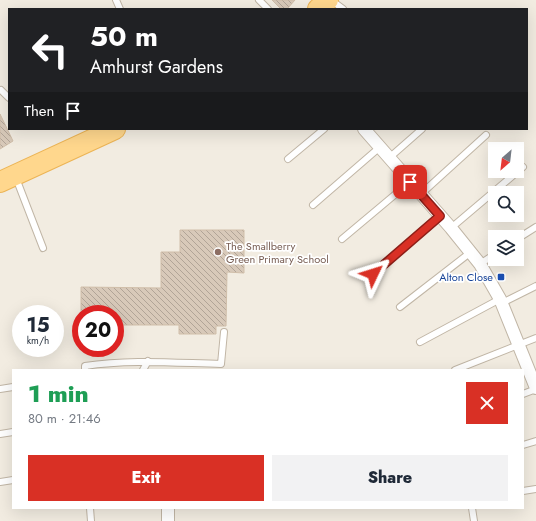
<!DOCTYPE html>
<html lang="en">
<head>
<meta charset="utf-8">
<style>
  body { margin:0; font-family:Jost,sans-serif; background:#f2f2f3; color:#1f2937; height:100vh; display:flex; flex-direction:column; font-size:15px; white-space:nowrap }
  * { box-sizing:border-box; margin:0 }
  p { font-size:13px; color:#747a83 }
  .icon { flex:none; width:22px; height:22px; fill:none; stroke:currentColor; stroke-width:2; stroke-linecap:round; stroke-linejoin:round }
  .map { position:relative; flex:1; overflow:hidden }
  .side { position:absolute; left:12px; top:369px; width:512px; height:140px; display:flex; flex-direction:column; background:#fff; border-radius:0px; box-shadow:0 4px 16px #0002 }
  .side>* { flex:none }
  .banner { position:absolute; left:8px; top:8px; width:520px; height:122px; border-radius:0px; box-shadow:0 4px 16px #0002; background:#202124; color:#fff; overflow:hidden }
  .needle { width:26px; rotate:208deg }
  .controls { position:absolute; left:488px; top:142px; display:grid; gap:8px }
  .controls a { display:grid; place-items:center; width:36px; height:36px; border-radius:0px; background:#fff; box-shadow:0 4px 16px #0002; font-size:20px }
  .speed { position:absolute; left:12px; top:305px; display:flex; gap:8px; font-size:20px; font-weight:700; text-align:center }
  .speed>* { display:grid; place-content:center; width:52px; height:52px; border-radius:50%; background:#fff; box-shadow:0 4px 16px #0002; line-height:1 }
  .speed small { font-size:10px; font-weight:400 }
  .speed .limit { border:6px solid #d22; background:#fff; color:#111 }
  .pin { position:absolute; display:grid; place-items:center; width:34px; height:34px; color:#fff; margin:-17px; border-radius:8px; box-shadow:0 2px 6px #0006 }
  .me { position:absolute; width:44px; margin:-22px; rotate:49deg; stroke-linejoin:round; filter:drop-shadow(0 0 3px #0008) }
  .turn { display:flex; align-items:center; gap:14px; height:84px; padding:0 16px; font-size:18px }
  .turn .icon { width:52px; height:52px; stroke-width:2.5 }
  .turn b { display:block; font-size:28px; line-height:34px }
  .then { display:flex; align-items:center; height:38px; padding:0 16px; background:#0003; gap:8px; font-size:15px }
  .round { display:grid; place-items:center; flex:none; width:42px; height:42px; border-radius:0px; background:#f2f2f3 }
  .summary { display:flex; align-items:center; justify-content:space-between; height:68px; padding:0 16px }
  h1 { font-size:24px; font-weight:800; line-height:30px; color:#1e9e55 }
  .cta { display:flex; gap:8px; margin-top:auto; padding:8px 16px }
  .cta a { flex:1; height:46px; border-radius:0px; background:#d93025; color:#fff; font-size:16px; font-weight:800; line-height:46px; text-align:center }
  .cta a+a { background:#f2f2f3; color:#1f2937 }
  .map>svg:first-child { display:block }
  .building { fill:url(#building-back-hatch); stroke:#d0bea9 }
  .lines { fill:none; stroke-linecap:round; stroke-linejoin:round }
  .service-casing { stroke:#c1b6a6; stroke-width:8 }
  .minor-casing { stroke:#c1b6a6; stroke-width:14 }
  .primary-casing { stroke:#ecb455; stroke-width:22 }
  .service { stroke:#fff; stroke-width:6 }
  .minor { stroke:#fff; stroke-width:12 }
  .primary { stroke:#ffd78d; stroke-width:20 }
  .route-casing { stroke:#8d1f18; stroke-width:10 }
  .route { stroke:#d93025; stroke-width:7 }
  .education-dot { fill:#8d6e63; stroke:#fff; stroke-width:1.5 }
  .transit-dot { fill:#1a4fb4; stroke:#fff; stroke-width:1.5 }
  .labels { text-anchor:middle; stroke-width:3.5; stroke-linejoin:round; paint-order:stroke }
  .education-label { font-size:11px; fill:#785e54; stroke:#fff; text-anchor:start }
  .transit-label { font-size:11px; fill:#164399; stroke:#fff; text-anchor:end }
</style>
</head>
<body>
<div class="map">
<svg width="536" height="521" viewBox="0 0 536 521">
  <defs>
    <pattern id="building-back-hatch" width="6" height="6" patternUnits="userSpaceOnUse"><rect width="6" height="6" fill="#d8c9b9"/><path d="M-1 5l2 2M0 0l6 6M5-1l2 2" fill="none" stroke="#b1a497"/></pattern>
  </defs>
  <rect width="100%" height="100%" fill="#f2ece1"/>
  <!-- building -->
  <path class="building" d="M272,0h23l-8,9h-6z
    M0,114l13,27 -13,8z
    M180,230h64v43l-17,-1 -1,54h-10v8h-37v-9h-64v-11h-34v11v-38l80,1v-36h19z"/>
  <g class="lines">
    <!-- service casing -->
    <g class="service-casing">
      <path id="service" d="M116,0l4,9
        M259,0l9,9
        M331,0l12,9
        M1,90l8,8
        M389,158l33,-29
        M288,159l36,-30
        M16,178l27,70
        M421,194l65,-59
        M313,205l67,-58
        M451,228l72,-61
        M342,239l68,-57
        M517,239l19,-12
        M480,264l15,-10
        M373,274l67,-58
        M502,303l34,-17
        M400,307l71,-55
        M420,342l80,-43
        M85,370v-4c45,-7 91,-3 136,-2l3,-32
        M143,370l5,-9
        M455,370l81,-32
        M0,389l13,-2
        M523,394l13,-5
        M0,434l13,-2
        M523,445l13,-4
        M0,482l13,-2
        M523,491l13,-2
        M90,508l1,13
        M472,508l2,13"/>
    </g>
    <!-- minor casing -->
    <g class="minor-casing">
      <path id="minor" d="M364,129l87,99 29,36 20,35 36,89
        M168,508v13"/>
    </g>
    <!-- primary casing -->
    <g class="primary-casing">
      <path id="primary" d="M318,9l10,-9
        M0,182l115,-53"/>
    </g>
    <!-- service -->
    <use href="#service" class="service"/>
    <!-- minor -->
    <use href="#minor" class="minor"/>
    <!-- primary -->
    <use href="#primary" class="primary"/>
  </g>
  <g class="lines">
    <!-- route casing -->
    <g class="route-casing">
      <path id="route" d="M373,274l67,-58 -30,-34"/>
    </g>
    <!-- route -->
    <use href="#route" class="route"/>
  </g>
  <!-- markers -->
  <circle class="education-dot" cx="218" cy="252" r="4"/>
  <rect class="transit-dot" x="497" y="273" width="8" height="8" rx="2"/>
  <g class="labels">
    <!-- education labels -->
    <g class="education-label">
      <text x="226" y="250">The Smallberry<tspan x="226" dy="13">Green Primary School</tspan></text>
    </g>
    <!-- transit labels -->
    <g class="transit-label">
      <text x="493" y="281">Alton Close</text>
    </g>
  </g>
</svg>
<div class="controls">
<a><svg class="needle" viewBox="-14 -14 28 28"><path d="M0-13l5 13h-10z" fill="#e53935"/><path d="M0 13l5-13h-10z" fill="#747a83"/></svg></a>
<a><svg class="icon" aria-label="search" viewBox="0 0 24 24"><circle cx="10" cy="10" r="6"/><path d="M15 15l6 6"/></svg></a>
<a><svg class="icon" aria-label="layers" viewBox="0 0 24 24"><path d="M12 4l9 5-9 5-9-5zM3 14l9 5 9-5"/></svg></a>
</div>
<div class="speed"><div>15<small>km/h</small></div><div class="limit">20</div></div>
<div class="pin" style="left:410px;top:182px;background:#d93025"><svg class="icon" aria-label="arrive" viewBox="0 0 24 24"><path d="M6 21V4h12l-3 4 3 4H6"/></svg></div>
<svg class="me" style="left:373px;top:274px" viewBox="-20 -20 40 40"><path d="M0-17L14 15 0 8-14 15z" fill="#d93025" stroke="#fff" stroke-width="4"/></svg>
<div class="banner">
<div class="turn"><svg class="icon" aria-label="left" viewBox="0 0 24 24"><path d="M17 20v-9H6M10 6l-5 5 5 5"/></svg><div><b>50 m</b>Amhurst Gardens</div></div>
<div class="then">Then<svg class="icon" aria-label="arrive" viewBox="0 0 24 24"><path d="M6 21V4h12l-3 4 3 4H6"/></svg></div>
</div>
<section class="side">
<div class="summary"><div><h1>1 min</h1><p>80 m · 21:46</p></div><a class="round" style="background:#d93025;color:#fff"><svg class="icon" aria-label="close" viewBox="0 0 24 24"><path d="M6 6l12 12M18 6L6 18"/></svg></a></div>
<div class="cta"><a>Exit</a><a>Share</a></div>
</section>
</div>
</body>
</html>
